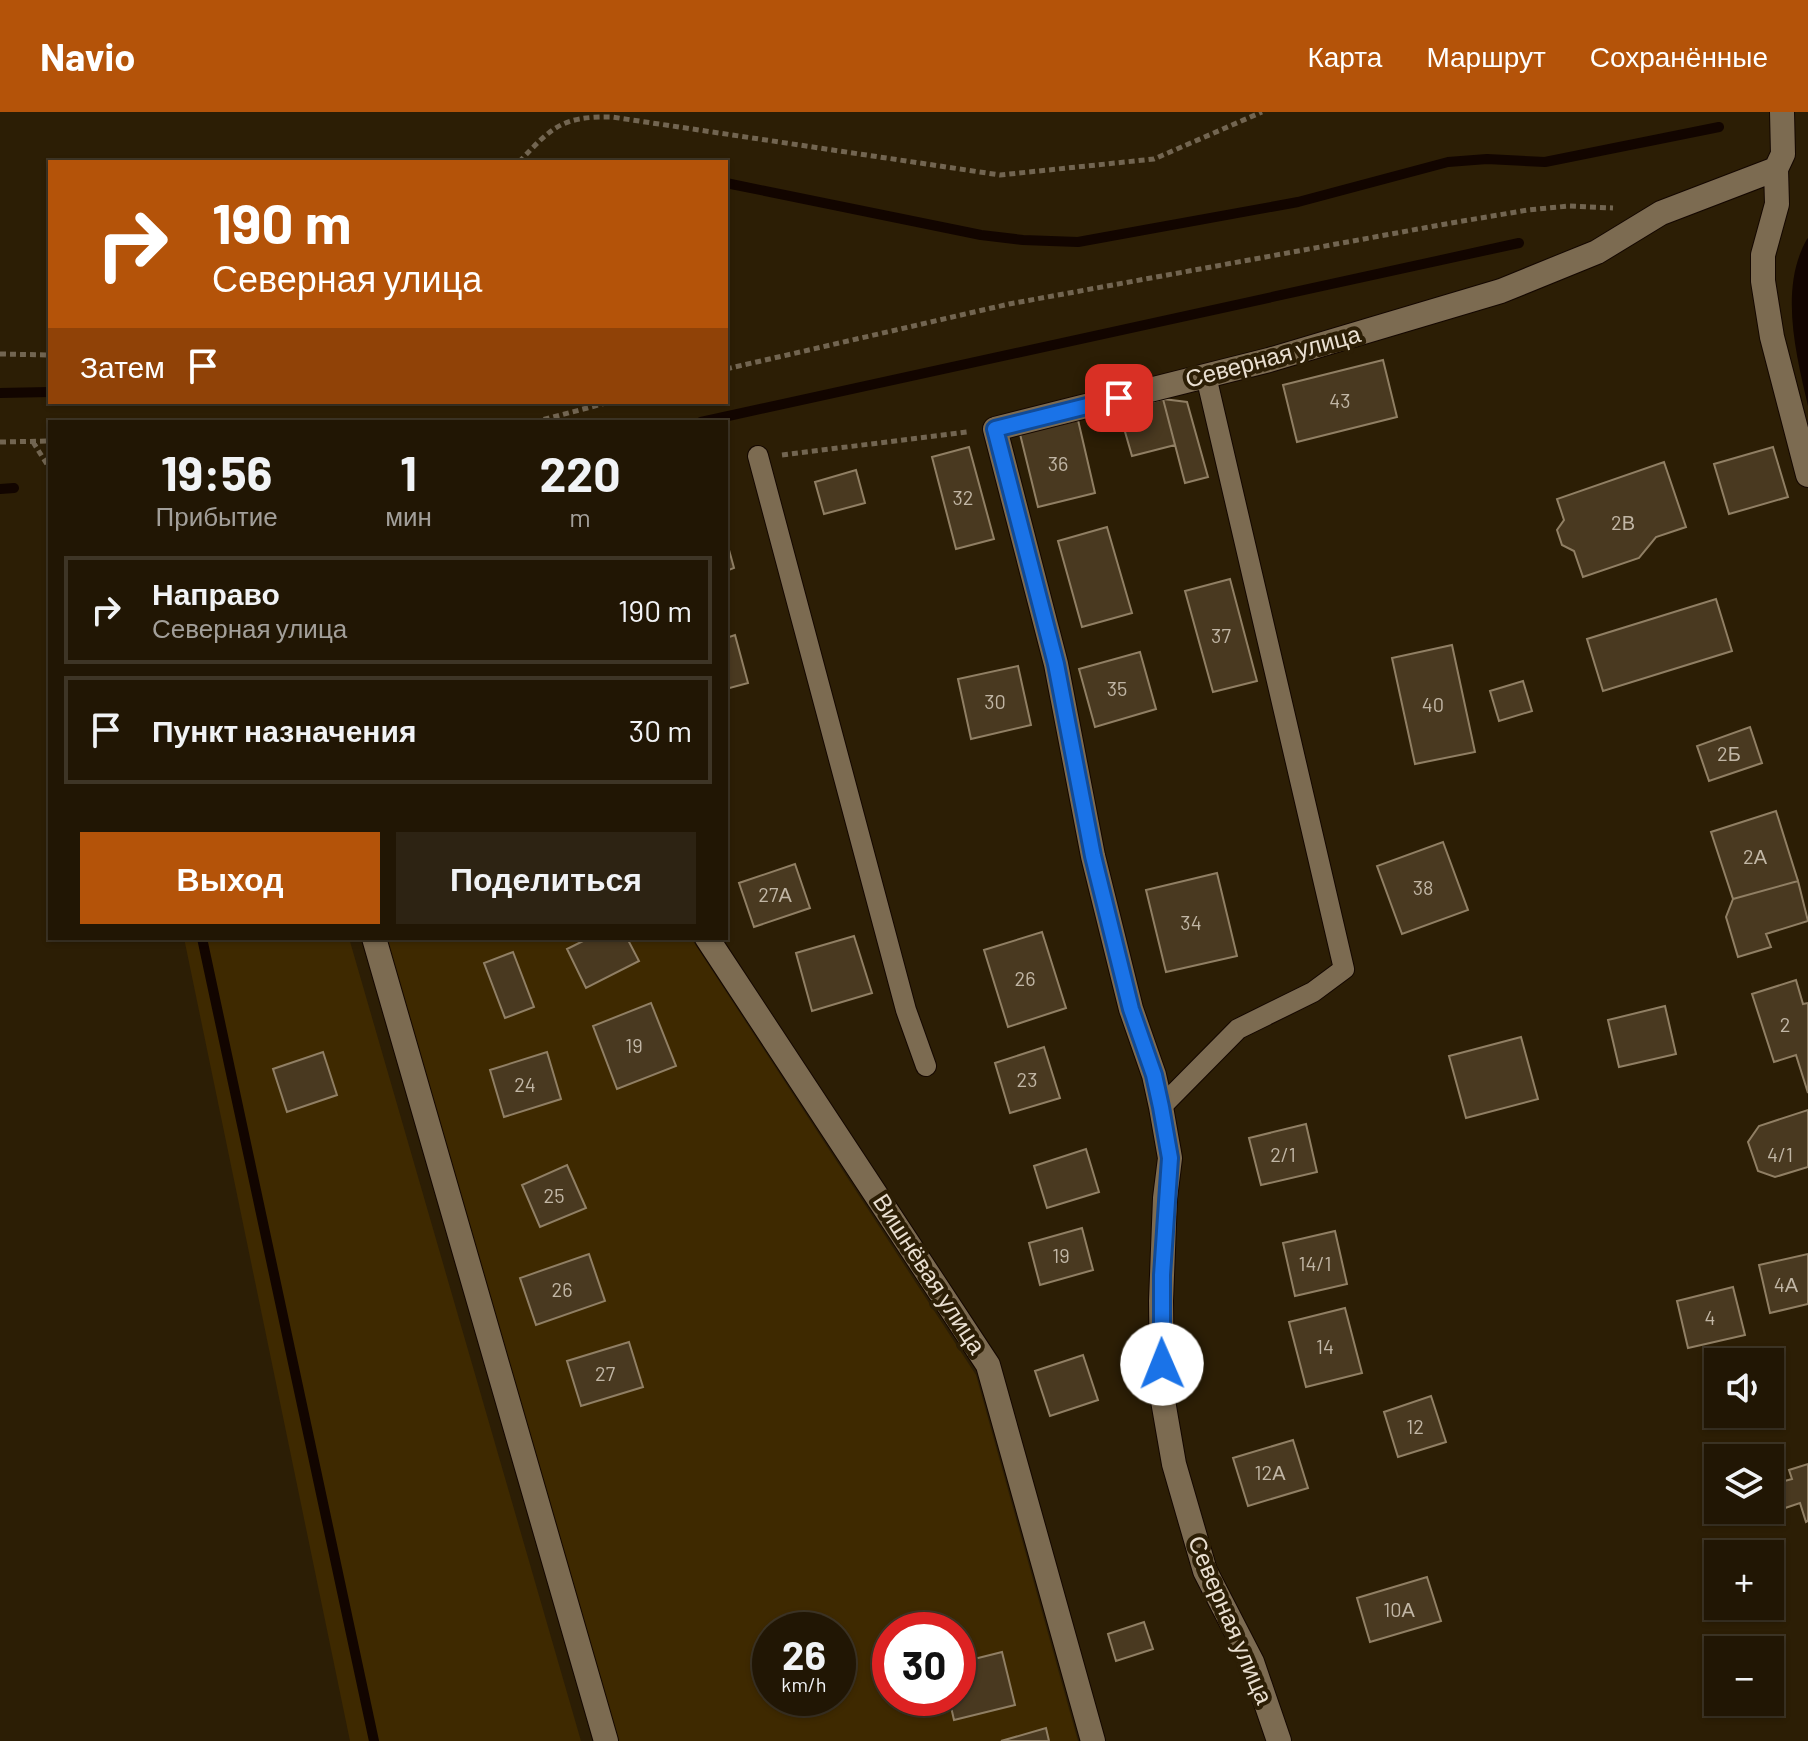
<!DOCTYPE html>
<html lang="ru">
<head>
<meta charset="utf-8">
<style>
  body { margin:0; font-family:Barlow,sans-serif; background:#2d2313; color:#f1f3f6; height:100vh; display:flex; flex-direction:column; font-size:30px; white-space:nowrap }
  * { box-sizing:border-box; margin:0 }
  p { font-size:26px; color:#a29f9a }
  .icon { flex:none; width:44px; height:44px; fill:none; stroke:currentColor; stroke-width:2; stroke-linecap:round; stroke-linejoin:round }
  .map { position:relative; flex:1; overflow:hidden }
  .details { position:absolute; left:48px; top:308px; width:680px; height:520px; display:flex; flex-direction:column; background:#211604; border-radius:0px; box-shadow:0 2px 6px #0004,0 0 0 2px #3e3526 }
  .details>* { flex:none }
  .top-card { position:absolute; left:48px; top:48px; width:680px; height:244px; border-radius:0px; box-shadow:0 2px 6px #0004,0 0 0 2px #3e3526; background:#b45309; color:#fff; overflow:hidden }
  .fabs { position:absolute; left:1704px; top:1236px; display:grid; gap:16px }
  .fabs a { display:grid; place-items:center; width:80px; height:80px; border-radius:0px; background:#211604; box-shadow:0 2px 6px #0004,0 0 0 2px #3e3526; font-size:40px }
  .speed { position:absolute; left:752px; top:1500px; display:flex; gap:16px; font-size:40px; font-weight:700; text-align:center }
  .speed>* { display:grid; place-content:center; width:104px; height:104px; border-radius:50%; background:#211604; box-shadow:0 2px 6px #0004,0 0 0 2px #3e3526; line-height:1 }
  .speed small { font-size:20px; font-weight:400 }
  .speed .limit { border:12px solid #d22; background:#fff; color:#111 }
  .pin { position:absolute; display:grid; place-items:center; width:68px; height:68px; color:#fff; margin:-34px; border-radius:16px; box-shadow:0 4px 12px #0006 }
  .me { position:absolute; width:88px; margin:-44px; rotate:359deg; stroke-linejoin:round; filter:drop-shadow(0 0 6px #0008) }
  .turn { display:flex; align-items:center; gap:28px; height:168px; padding:0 32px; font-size:36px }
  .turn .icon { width:104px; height:104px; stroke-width:2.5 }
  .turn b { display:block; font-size:56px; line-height:68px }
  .then { display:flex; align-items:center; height:76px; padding:0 32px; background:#0003; gap:16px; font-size:30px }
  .eta { display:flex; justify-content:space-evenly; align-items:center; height:136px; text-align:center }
  .eta b { font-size:48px; font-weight:700; line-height:56px }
  .cta { display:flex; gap:16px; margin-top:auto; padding:16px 32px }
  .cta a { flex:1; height:92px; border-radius:0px; background:#b45309; color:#fff; font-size:32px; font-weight:700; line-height:92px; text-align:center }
  .cta a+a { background:#2d2313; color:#f1f3f6 }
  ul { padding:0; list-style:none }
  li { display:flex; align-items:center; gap:24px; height:108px; margin:0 16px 12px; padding:0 16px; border:4px solid #3e3526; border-radius:0px }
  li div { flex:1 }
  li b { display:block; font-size:30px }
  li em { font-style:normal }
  header { display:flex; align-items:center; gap:48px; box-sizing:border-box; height:112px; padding:0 40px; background:#b45309; color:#fff }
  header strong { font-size:38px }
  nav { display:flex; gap:44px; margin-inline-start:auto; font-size:28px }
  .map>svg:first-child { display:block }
  .green { fill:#3e2900; fill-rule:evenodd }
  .water { fill:#120500 }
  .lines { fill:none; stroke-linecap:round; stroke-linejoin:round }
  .stream { stroke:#120500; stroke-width:10 }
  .building { fill:#493920; stroke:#907f64; stroke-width:2 }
  .lane-casing { stroke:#140700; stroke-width:22 }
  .street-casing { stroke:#140700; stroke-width:26 }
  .path { stroke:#726551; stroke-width:5; stroke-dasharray:6 4; stroke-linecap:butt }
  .lane { stroke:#7c6b51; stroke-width:20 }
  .street { stroke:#7c6b51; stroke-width:24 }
  .route-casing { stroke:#114b97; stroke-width:20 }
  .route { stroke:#1a73e8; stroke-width:14 }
  .labels { text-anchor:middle; stroke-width:8; stroke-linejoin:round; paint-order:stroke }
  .number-label { font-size:20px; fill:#c1b6a5 }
  .street-label { font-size:24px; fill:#e9dfd1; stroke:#2c1e05 }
</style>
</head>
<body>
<header>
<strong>Navio</strong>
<nav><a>Карта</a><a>Маршрут</a><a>Сохранённые</a></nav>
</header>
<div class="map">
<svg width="1808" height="1629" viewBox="0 0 1808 1629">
  <rect width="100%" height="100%" fill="#2c1e05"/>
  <!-- green -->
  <path class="green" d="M184,826h165l232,803h-231z
    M386,826h305l285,437 102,366h-461zM770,1518h68v68h-68zM890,1518h68v68h-68z"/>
  <!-- water -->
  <path class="water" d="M1807,127l1,-1v168c-12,-52 -29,-118 -1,-167z"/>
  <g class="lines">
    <!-- stream -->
    <path class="stream" d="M726,71l255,52 42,5 55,2 220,-40 150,-40 39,-3 58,3 174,-35
      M0,281l50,-1
      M701,310l818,-179
      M0,377l14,-1
      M202,826l172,803"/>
  </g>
  <!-- building -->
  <path class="building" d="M1383,248l14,57 -100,25 -14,-57z
    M1163,287l12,46 -43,11 -13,-45z
    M1163,287l24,3 21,75 -23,6z
    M1078,308l17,73 -57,14 -18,-73z
    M969,335l25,92 -38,10 -24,-92z
    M1773,335l15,50 -59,17 -15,-50z
    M1664,350l22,65 -30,10 -17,21 -56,19 -9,-26 -12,-6 -5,-15 7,-10 -7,-21z
    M856,358l9,33 -41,11 -9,-32z
    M1107,415l25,86 -50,14 -24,-86z
    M726,427l8,29 -8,3z
    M1230,467l27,102 -44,11 -28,-101z
    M1716,487l16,52 -129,40 -16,-52z
    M735,523l13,48 -22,6v-51z
    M1452,533l23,107 -60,12 -23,-106z
    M1140,540l16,57 -61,18 -16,-58z
    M1018,554l13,59 -60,14 -13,-60z
    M1523,569l9,30 -33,10 -9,-30z
    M1750,615l12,36 -53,18 -12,-35z
    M1776,699l22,70 -65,18 -22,-67z
    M1443,730l25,68 -66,24 -25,-68z
    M795,752l15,44 -56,19 -15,-44z
    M1217,761l20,83 -71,16 -20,-82z
    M1798,769l10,40 -42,13 5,13 -33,10 -12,-40 7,-18z
    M1042,820l24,76 -58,19 -24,-77z
    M854,824l18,57 -60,18 -16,-58z
    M589,826h38l12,23 -53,27 -19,-39z
    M513,840l21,55 -29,11 -21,-55z
    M1796,868l7,24 5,-1v90l-12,-38 -22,7 -22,-68z
    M651,891l25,63 -59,23 -24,-63z
    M1665,894l11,48 -57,13 -11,-47z
    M1521,925l17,62 -72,19 -17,-62z
    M1044,935l16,51 -50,15 -15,-50z
    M323,940l14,43 -50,17 -14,-43z
    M547,940l14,47 -57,18 -14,-47z
    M1808,998v57l-33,10 -17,-6 -10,-29 11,-16z
    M1306,1012l11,48 -56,13 -12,-47z
    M1086,1037l13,43 -52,16 -13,-42z
    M567,1053l19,43 -46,19 -18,-42z
    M1082,1116l11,42 -53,15 -11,-42z
    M1335,1119l12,53 -52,12 -12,-53z
    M589,1142l16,47 -69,24 -16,-47z
    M1808,1142v50l-38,9 -11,-48z
    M1733,1175l12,48 -57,13 -11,-47z
    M1345,1196l17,65 -56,14 -17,-65z
    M629,1230l14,45 -62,19 -14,-45z
    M1083,1243l15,45 -48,16 -15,-45z
    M1431,1284l15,46 -48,15 -14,-45z
    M1293,1328l15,48 -60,18 -15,-48z
    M1808,1352v57l-2,1 -6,-19 -27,9 -3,-27 22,-6 -3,-9z
    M1427,1465l14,44 -71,21 -13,-44z
    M1144,1510l9,27 -37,12 -8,-27z
    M1002,1540l13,53 -61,15 -5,-22h9v-35z
    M1046,1616l3,13h-48z"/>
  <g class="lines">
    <!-- lane casing -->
    <g class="lane-casing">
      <path id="lane" d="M758,344l148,554 20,56
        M1161,995l77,-78 75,-37 31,-23 -138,-593"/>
    </g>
    <!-- street casing -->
    <g class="street-casing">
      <path id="street" d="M1782,0l1,42 -7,15 1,35 -14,51v26l9,56 36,138
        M374,826l232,803
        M707,826l281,427 105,376
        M1279,1629l-27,-79 -47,-91 -31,-107 -12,-69 -1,-94 4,-103 5,-40 -9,-51 -7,-32 -23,-66 -38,-153 -37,-192 -61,-235 274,-69 232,-69 96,-39 64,-39 115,-44"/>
    </g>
    <!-- path -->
    <path class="path" d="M519,50c33,-35 43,-46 93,-45l388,58 154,-16 108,-47
      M0,242l50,1
      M726,257l283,-65 442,-81 77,-13 41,-4 44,2
      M534,310l76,-20
      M0,330l50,-1
      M33,330l17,27
      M782,343l185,-23"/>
    <!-- lane -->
    <use href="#lane" class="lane"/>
    <!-- street -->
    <use href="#street" class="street"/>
  </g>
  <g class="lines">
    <!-- route casing -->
    <g class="route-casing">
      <path id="route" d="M1119,286l-124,31 61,235 37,192 38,153 23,66 7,32 9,51 -8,117v89"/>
    </g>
    <!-- route -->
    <use href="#route" class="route"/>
  </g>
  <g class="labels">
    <!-- number labels -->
    <g class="number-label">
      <text x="1340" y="296">43</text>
      <text x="1058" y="359">36</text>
      <text x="963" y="393">32</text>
      <text x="1623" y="418">2В</text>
      <text x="1221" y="531">37</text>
      <text x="1117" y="584">35</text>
      <text x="995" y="597">30</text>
      <text x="1433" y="600">40</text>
      <text x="1729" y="649">2Б</text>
      <text x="1755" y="752">2А</text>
      <text x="1423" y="783">38</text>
      <text x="775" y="790">27А</text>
      <text x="1191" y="818">34</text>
      <text x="1025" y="874">26</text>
      <text x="1785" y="920">2</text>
      <text x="634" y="941">19</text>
      <text x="1027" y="975">23</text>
      <text x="525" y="980">24</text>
      <text x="1283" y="1050">2/1</text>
      <text x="1780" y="1050">4/1</text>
      <text x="554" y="1091">25</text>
      <text x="1061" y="1151">19</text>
      <text x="1315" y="1159">14/1</text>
      <text x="1786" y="1180">4А</text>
      <text x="562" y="1185">26</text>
      <text x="1710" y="1213">4</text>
      <text x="1325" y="1242">14</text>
      <text x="605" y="1269">27</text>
      <text x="1415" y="1322">12</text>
      <text x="1270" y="1368">12А</text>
      <text x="1399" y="1505">10А</text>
    </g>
    <!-- street labels -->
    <g class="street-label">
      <text transform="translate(1273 245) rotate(-15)" y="8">Северная улица</text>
      <text transform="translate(929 1162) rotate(57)" y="8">Вишнёвая улица</text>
      <text transform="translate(1230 1508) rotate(67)" y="8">Северная улица</text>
    </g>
  </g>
</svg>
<div class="fabs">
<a><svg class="icon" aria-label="sound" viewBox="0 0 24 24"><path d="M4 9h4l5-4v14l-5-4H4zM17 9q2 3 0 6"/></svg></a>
<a><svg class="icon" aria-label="layers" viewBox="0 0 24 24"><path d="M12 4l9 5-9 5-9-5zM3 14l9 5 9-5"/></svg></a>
<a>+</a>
<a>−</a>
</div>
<div class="speed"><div>26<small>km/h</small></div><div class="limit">30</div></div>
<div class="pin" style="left:1119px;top:286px;background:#d93025"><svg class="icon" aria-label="arrive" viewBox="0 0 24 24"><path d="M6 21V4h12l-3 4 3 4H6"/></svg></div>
<svg class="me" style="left:1162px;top:1252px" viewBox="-20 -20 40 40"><circle r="19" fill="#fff"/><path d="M0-13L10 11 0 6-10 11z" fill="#1a73e8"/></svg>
<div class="top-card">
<div class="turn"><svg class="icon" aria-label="right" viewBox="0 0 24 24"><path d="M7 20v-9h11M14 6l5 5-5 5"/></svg><div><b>190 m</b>Северная улица</div></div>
<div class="then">Затем<svg class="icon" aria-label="arrive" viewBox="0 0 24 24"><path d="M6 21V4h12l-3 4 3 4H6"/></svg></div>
</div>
<section class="details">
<div class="eta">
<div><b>19:56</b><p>Прибытие</p></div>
<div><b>1</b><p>мин</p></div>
<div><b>220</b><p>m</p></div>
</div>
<ul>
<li><svg class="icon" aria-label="right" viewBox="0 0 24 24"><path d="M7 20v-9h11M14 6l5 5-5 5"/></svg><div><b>Направо</b><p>Северная улица</p></div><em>190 m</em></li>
<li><svg class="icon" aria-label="arrive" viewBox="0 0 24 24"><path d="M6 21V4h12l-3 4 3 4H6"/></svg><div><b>Пункт назначения</b></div><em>30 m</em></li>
</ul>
<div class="cta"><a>Выход</a><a>Поделиться</a></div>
</section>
</div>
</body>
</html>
